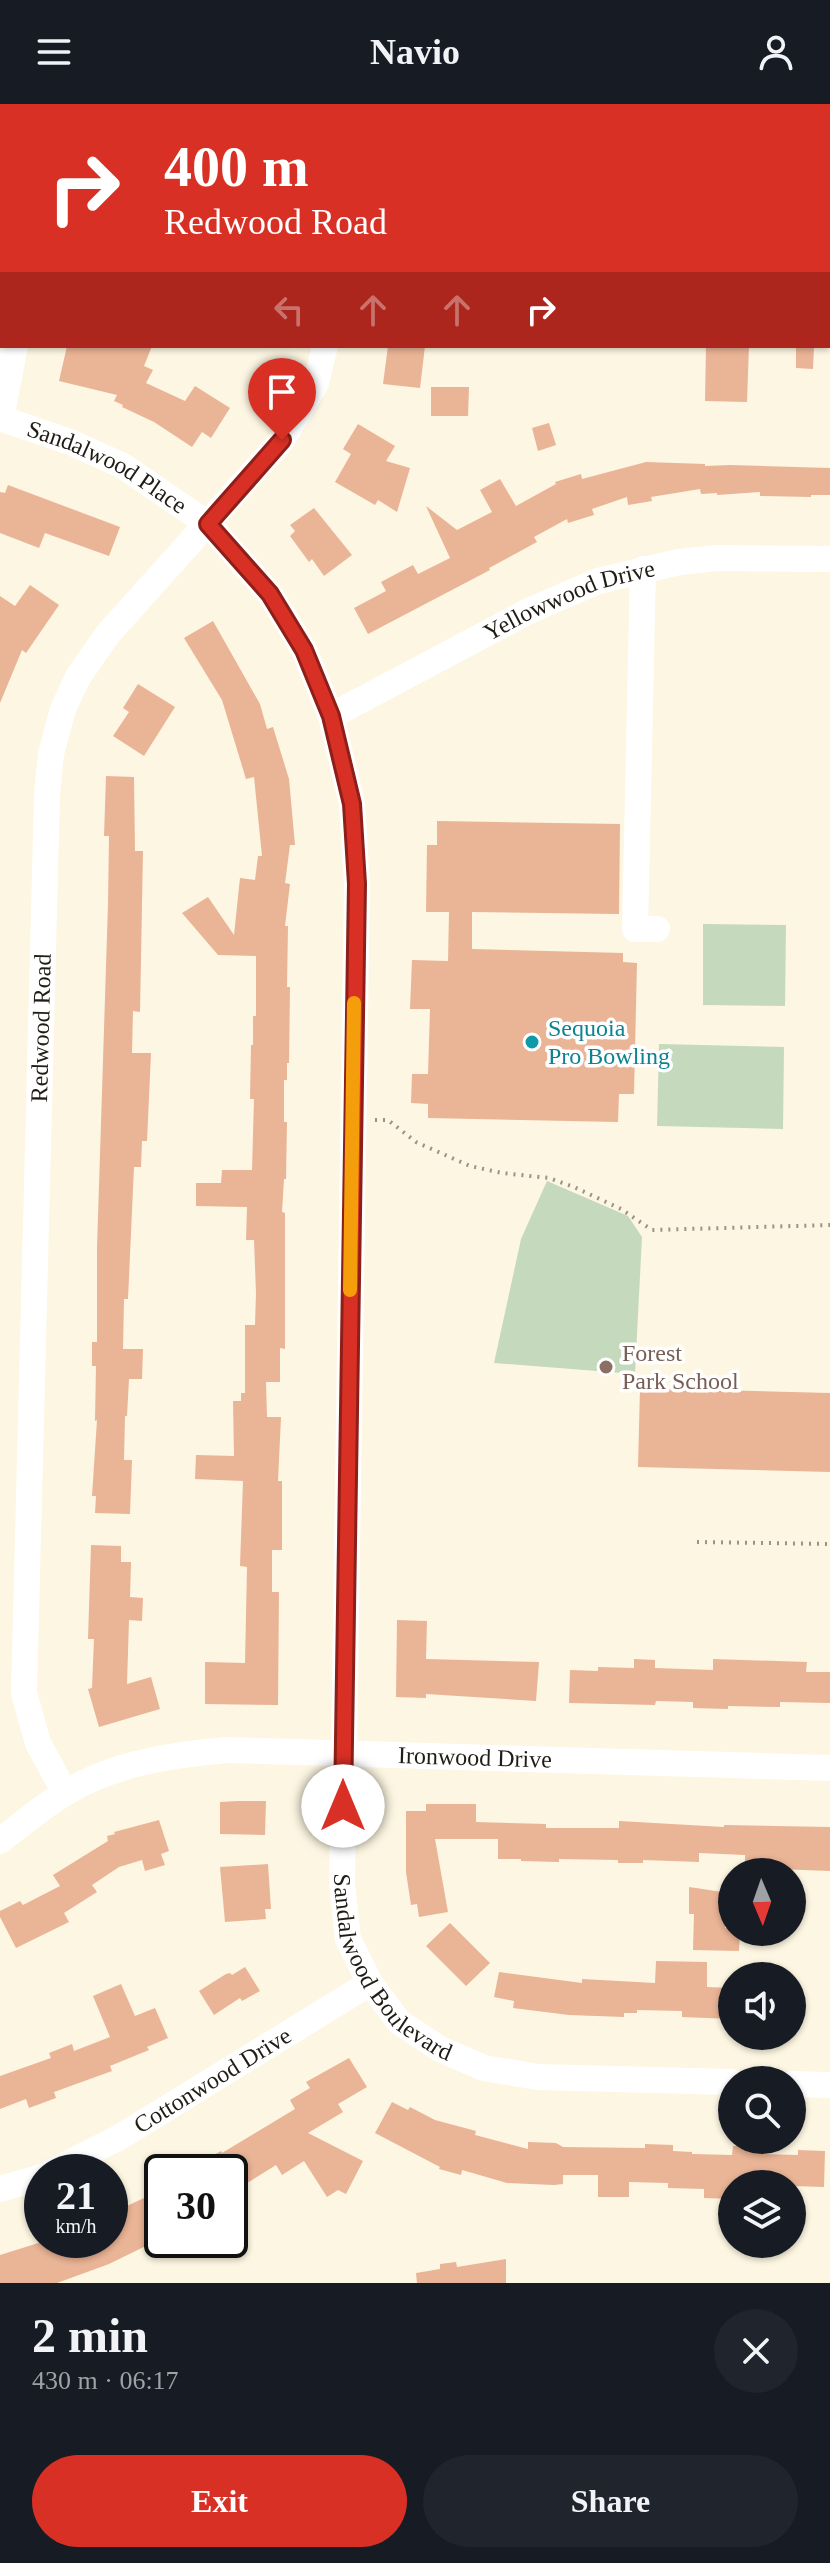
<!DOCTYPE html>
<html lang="en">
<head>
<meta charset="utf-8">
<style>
  body { margin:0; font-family:"Times New Roman",serif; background:#20242c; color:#f1f3f6; height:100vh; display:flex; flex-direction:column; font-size:30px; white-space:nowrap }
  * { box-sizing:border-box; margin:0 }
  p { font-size:26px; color:#9ea1a6 }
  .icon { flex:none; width:44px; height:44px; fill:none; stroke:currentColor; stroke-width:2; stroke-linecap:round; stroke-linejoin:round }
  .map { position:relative; height:2179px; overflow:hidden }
  .sheet { display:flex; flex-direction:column; background:#171b24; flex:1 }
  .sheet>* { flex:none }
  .guide { position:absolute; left:0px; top:0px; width:830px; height:244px; box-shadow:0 2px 6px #0004; background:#d93025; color:#fff; overflow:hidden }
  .needle { width:52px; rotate:178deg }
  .fabs { position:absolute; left:718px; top:1754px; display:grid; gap:16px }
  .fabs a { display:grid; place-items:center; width:88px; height:88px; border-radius:50%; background:#171b24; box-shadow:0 2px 6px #0004; font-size:40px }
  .speed { position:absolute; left:24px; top:2050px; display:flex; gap:16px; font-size:40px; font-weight:700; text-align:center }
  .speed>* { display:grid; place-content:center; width:104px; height:104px; border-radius:50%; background:#171b24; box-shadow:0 2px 6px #0004; line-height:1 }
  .speed small { font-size:20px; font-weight:400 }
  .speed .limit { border:4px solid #111; border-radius:12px; background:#fff; color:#111 }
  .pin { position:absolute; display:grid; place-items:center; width:68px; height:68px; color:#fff; margin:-82px -34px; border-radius:50% 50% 50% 0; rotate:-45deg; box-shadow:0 0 8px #0007 }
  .pin .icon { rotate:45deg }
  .me { position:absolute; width:88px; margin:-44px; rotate:0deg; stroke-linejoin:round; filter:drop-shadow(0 0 6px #0008) }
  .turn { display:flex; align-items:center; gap:28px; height:168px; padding:0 32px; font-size:36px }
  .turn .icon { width:104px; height:104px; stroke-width:2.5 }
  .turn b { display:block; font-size:56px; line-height:68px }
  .lanes { display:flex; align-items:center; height:76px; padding:0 32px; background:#0003; justify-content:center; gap:40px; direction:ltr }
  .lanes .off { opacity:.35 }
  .round { display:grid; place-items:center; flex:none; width:84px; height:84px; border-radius:42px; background:#20242c }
  .overview { display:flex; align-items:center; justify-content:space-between; height:136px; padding:0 32px }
  h1 { font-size:48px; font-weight:700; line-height:60px }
  .action { display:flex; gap:16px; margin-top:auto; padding:16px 32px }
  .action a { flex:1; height:92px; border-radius:48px; background:#d93025; color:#fff; font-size:32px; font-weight:700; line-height:92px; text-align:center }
  .action a+a { background:#20242c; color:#f1f3f6 }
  header { display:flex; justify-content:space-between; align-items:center; height:104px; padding:0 32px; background:#171b24; font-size:36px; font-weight:700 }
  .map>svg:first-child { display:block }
  .green { fill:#c5dabc }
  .building { fill:#eab496 }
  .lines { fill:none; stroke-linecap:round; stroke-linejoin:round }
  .path { stroke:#999486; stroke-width:4; stroke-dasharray:2 6; stroke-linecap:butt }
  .minor { stroke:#fff; stroke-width:26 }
  .route-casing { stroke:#8d1f18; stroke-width:20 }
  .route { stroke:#d93025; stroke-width:14 }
  .slow { stroke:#f59e0b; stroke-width:14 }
  .culture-dot { fill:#0f9aa8; stroke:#fff; stroke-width:3 }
  .education-dot { fill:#8d6e63; stroke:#fff; stroke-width:3 }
  .labels { text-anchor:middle; stroke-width:7; stroke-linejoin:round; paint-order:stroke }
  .street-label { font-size:24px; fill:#201d16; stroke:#fff }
  .culture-label { font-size:24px; fill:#0d838f; stroke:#fff; text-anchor:start }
  .education-label { font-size:24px; fill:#785e54; stroke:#fff; text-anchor:start }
</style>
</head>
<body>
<header><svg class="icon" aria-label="menu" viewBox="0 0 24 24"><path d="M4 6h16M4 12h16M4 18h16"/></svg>Navio<svg class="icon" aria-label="person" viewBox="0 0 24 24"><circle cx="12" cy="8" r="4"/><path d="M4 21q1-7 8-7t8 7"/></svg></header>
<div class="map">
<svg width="830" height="2179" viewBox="0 0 830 2179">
  <rect width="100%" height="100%" fill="#fdf6e2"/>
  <!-- green -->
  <path class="green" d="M703,820l83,1 -1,81 -82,-1z
    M659,940l125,3 -1,82 -126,-3z
    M547,1077l81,35 14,21 -7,137 -141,-11 27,-124z"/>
  <!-- building -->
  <path class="building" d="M67,242h85l-8,20 9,4 -7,13 39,18 10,-15 35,22 -19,30 -9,-6 -10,15 -38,-25 -32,-15 1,-2 -9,-4 3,-6 -58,-14z
    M388,242h37l-5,42 -37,-4z
    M706,242h43l-2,56 -42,-1z
    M796,242h18l-1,23 -17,-1z
    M431,283h38l-1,29h-37z
    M549,319l7,22 -18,6 -6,-23z
    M358,320l37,22 -9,15 24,7 -13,44 -19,-12 -3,5 -40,-23 16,-28 -8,-5z
    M646,358l59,2v2l25,-1 100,3v27h-19v2l-51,-1v-4l-43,3v-2l-16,1 -1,-5 -49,8 1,4 -24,4 -1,-8 -35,12 2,6 -26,8 -1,-4 -33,18 3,5 -48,26 1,2 -122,64 -14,-26 32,-17 -5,-9 32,-17 5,9 32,-16 -24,-52 31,24 35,-18 -12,-22 20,-11 16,27 40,-22 -1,-2 26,-8 1,5z
    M8,381l112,42 -11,29 -64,-23 -6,15 -39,-15v-41l5,1z
    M314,404l38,47 -28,21 -12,-17 -3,3 -19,-26 5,-5 -5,-6z
    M30,481l29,20 -33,48 -4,-3 -22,53v-107l15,10z
    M213,517l47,83 7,25 6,-2 16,52 6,66h-5l-5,38 5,1 -5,42h3l-1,61h3l-1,76h-2v17h-3v42h3l-1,57h-2l-2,33 3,1v136l-5,-1v34h-14l1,35h14l-3,64h4v69h-10v42h7l-1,113 -73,-1v-42l40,1 2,-96 -7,-1 3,-85 -48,-2 1,-24 38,1 -1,-55h8v-8h4v-68h10l1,-32 -2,-53h-8l1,-33 -51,-1v-23h25l1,-13h30l2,-71h-4l1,-54h2v-29h3v-60l-38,-1 -36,-42 26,-16 26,38 6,-57 15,2 3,-24h4l-8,-79 -8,2 -24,-79 -38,-62z
    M138,580l37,23 -31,49 -31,-20 16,-24 -6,-4z
    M106,672l28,1 1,74h8l-3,161 -7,-1 -1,42h19l-4,88h-5l-1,26h-7l-6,132h-4l-1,50h20l-1,30h-13l-2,37h-2l-1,44h8l-2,54 -35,-1 1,-17h-4l5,-76 -2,1 1,-55h-4v-24h5v-94l11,-344 1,-68h-5z
    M437,717l183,3 -1,90 -147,-2v37l151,4v9l14,1 -3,131h-15l-1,28 -190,-4v-14l-17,-1 1,-29h16l2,-65h-20l2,-49 36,1 1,-49h-23l1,-67h10z
    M640,1284l190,5v79l-192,-5z
    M91,1441l30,1v16h10l-1,35 13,1 -1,23 -13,-1 -2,64 24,-7 9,32 -61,18 -11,-38 4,-1 2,-49h-6z
    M397,1516l30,1 -1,38 113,3 -3,39 -110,-7v4l-30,-1z
    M634,1555l21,1v8l58,2v-11l94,3 -1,10h24v31l-50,-1v5l-52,-1v3l-35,-1v-6l-37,-1 -1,4 -86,-2 1,-33 28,1v-4l36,1z
    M238,1697h28l-1,34 -45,-1v-32z
    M426,1700h50v18l70,2v4h73v-7l105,6v-2l106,2v44l-54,-2v3h-31v-17l-46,-2v9l-56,-2v3h-25v-3l-59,-1v3l-38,-1v-2h-23v-20h-63l13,73 -29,5 -2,-13 -6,1 -5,-33v-61h20z
    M159,1716l10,31 -8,3 4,11 -20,6 -3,-11 -23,7 -27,18 5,7 -33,21 5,9 -53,26 -16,-31v-6l20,-10 3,4 37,-19 -7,-11 55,-34 -1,-5 8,-2 -1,-2z
    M268,1760l3,45h-6l1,10 -41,3 -5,-55z
    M689,1783l40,6 -4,35h7v4h8l-1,19 -46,-1 1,-36h-5z
    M450,1819l40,40 -24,23 -40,-40z
    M656,1857l51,1v25l25,1v31l-50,-2v-6l-45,-1v3h-13v4l-55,-2 -56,-7 1,-7 -20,-4 5,-25 83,11v-4l73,4z
    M245,1863l15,24 -18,10 -2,-3 -26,17 -15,-24 27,-17 4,-1 2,2z
    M121,1880l14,32 20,-8 13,30 -21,9 2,3 -39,16 2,5 -58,21 2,6 -27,10 -3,-9 -26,10v-33l51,-18 -2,-5 23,-9 2,7 36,-14 -17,-41z
    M349,1954l18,29 -29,17 5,8 -35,21 55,28 -17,33 -8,-4 -11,7 -23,-36 -22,14 -6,-10 -46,29v-22h-46l37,-21 1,2 73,-44 -5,-9 20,-12 -4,-6z
    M392,1998l16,8 2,-3 25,13 41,11 -1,4 53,14v-7l28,1 7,4 82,1v-4l28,1v6l19,1v2l40,1 1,-9h27v8l38,1v-5l27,1 -1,36 -32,-1v-2h-60v15l-28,-1v-9l-36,-1v-5l-39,-1v15h-31v-22h-35v9l-9,1 -47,-2 -45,-13 -1,5 -22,-6 1,-2 -65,-34z
    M146,2093l16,34v3l-11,6h7l-49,24 -52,19h-57v-28l48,-15h62v-26z
    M506,2155v24h-89l-1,-10 24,-4v-5l16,-2 1,5z"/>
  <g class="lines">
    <!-- path -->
    <path class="path" d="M375,1016h13l28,22 54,24 32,7 47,5 25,9 47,22 31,21 178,-5
      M697,1438l133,2"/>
    <!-- minor -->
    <g class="minor">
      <path d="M40,2v-2"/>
      <path d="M339,2v-2"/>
      <path d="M0,12h2"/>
      <path d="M828,158h2"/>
      <path id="s1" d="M0,314l70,24 53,24 85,58 62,70 34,56 27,66 21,88 5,80 -15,1000 6,55 22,44 29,39 41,27 44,19 54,9 194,5"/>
      <path d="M1,314l14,-72"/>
      <path d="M643,465l-8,360h22"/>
      <path id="s2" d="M331,612l198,-105 69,-30 81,-19 39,-4 112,1"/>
      <path id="s3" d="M65,1689l-27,-50 -14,-50 23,-899 4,-40 12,-45 15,-32 29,-42 175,-195 34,-57 9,-37"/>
      <path id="s4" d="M0,1737c21,-16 43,-35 65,-48 49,-30 107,-38 162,-43l603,18"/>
      <path d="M792,1980l38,1"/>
      <path id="s5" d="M51,2068l69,-35 250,-154"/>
      <path d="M0,2085l42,-12"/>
    </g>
  </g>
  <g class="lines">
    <!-- route casing -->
    <g class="route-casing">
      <path id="route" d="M282,336l-74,84 62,70 34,56 27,66 21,88 5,80 -14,922"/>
    </g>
    <!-- route -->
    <use href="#route" class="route"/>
    <!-- slow -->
    <path class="slow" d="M350,1186l4,-287"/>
  </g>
  <!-- markers -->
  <circle class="culture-dot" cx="532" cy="938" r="8"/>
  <circle class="education-dot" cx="606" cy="1263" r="8"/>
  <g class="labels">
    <!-- street labels -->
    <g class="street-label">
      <text dy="8" stroke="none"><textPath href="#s1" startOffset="118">Sandalwood Place</textPath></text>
      <text dy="8" stroke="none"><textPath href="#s2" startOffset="266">Yellowwood Drive</textPath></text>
      <text dy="8" stroke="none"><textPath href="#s3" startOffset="774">Redwood Road</textPath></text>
      <text dy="8" stroke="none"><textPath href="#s4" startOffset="498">Ironwood Drive</textPath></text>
      <text dy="8" stroke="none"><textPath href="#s1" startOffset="1738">Sandalwood Boulevard</textPath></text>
      <text dy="8" stroke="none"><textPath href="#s5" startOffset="186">Cottonwood Drive</textPath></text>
    </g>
    <!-- culture labels -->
    <g class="culture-label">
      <text x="548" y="932">Sequoia<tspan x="548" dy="28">Pro Bowling</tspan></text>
    </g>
    <!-- education labels -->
    <g class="education-label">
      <text x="622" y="1257">Forest<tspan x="622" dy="28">Park School</tspan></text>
    </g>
  </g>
</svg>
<div class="fabs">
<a><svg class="needle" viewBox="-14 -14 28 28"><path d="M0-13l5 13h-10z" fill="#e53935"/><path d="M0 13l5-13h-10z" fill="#9ea1a6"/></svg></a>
<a><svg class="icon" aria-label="sound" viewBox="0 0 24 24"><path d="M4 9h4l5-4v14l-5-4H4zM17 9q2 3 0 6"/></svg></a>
<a><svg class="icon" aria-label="search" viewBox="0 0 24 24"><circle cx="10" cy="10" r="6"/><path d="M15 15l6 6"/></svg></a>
<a><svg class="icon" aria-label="layers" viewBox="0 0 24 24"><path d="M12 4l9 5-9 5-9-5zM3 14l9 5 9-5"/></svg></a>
</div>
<div class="speed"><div>21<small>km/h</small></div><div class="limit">30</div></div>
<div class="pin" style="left:282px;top:336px;background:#d93025"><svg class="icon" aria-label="arrive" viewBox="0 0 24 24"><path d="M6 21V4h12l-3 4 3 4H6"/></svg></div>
<svg class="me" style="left:343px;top:1702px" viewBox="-20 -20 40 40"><circle r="19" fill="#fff"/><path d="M0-13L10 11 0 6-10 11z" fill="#d93025"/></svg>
<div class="guide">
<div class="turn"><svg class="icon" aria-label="right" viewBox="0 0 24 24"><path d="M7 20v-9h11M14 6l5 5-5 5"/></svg><div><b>400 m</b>Redwood Road</div></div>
<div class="lanes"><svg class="icon off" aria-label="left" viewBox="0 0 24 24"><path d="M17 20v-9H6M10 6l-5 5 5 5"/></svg><svg class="icon off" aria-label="ahead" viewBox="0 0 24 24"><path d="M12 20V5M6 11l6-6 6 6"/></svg><svg class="icon off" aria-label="ahead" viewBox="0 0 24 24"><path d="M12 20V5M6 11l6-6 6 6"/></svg><svg class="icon" aria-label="right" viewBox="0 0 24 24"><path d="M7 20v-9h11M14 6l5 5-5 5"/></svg></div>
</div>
</div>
<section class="sheet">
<div class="overview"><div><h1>2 min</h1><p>430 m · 06:17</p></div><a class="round"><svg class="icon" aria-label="close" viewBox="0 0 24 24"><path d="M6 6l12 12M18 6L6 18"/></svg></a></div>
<div class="action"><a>Exit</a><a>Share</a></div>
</section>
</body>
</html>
